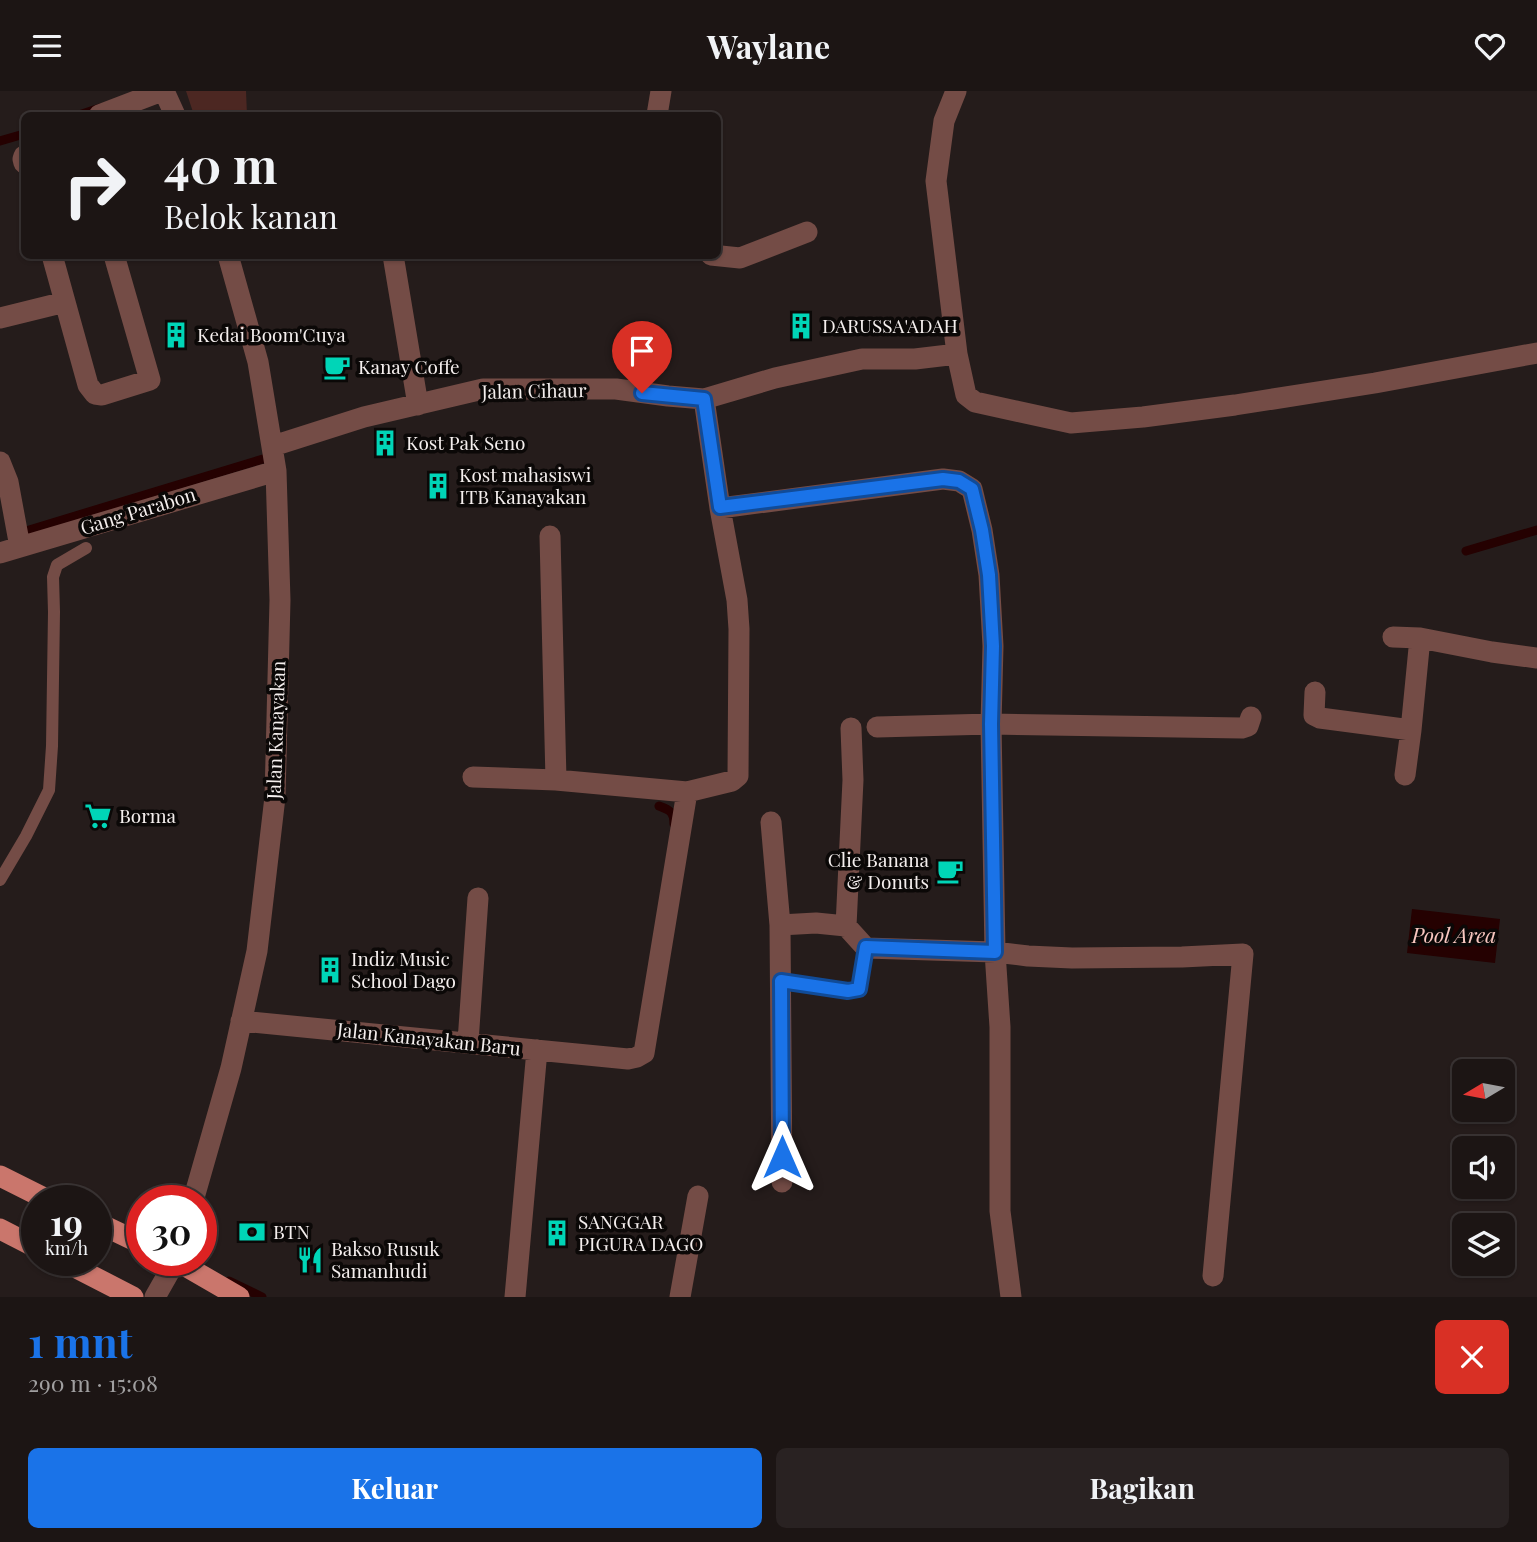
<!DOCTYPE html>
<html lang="id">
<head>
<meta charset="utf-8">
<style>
  body { margin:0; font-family:"Playfair Display",serif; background:#292222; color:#f1f3f6; height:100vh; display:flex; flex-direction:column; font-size:26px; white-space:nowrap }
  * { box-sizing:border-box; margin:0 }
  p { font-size:23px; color:#a09fa0 }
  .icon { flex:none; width:38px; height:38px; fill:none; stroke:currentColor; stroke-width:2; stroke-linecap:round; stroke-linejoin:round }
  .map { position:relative; height:1206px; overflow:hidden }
  .drawer { display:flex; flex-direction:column; background:#1c1514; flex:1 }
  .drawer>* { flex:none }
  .hud { position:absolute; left:21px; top:21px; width:700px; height:147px; border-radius:10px; box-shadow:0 2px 5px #0004,0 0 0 2px #3a3434; background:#1c1514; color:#f1f3f6; overflow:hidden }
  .needle { width:46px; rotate:260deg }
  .fabs { position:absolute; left:1452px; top:968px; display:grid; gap:14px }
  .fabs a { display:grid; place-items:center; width:63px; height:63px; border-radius:10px; background:#1c1514; box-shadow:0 2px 5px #0004,0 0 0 2px #3a3434; font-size:35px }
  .speed { position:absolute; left:21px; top:1094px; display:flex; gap:14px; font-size:35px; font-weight:700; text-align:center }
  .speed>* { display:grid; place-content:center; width:91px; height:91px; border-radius:50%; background:#1c1514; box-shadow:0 2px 5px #0004,0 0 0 2px #3a3434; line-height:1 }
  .speed small { font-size:18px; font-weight:400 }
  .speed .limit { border:10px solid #d22; background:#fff; color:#111 }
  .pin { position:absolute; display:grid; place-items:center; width:60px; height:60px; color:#fff; margin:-72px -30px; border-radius:50% 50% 50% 0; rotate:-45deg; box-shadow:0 0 7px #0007 }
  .pin .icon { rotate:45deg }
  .me { position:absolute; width:77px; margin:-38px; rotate:0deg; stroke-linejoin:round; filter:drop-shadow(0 0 5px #0008) }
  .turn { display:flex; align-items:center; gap:24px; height:147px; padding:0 28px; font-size:32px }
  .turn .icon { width:91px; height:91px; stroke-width:2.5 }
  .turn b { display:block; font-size:49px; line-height:60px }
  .round { display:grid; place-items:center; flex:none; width:74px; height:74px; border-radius:10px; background:#292222 }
  .head { display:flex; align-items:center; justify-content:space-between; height:119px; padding:0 28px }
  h1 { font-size:42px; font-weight:700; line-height:52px; color:#1a73e8 }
  .button { display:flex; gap:14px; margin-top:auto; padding:14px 28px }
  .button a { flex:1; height:80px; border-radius:10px; background:#1a73e8; color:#fff; font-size:28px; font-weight:700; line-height:80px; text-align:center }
  .button a+a { background:#292222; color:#f1f3f6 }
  header { display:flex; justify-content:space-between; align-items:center; height:91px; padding:0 28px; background:#1c1514; font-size:32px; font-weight:700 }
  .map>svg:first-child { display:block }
  .green { fill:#4c2722 }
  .water { fill:#250101 }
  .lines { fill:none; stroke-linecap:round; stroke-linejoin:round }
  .stream { stroke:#250101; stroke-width:9 }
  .lane { stroke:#744c46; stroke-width:12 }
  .street { stroke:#744c46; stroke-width:21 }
  .primary { stroke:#ca766c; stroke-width:21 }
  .route-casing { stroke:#114b97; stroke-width:18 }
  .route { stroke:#1a73e8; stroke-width:12 }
  .labels { text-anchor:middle; stroke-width:7; stroke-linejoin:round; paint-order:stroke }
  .poi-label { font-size:19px; fill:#f4eeed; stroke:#0b0807; text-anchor:start }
  .street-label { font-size:19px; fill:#f4eeed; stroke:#0b0807 }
  .water-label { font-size:21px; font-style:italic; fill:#f9c7c0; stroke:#0b0807 }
</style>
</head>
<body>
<header><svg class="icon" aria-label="menu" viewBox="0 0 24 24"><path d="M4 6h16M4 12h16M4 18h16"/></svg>Waylane<svg class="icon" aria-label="heart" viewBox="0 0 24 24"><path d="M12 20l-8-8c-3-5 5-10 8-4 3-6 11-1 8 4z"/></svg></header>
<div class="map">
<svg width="1537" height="1206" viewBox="0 0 1537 1206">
  <rect width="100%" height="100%" fill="#251c1b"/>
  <!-- green -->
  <path class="green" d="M186,0h60l1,24h-53z"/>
  <!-- water -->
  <path class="water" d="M1412,818l88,10 -5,44 -88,-10z"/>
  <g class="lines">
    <!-- stream -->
    <path class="stream" d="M79,24l21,-7
      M0,50l24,-7
      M26,440l237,-72
      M1466,460l71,-21
      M659,715c11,4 15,6 15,18
      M229,1190l33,16"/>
    <!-- lane -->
    <path class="lane" d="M0,789l26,-44 23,-46 3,-44 2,-134 -1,-35 4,-12 29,-17
      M781,890l67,10 11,-2 7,-41"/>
    <!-- street -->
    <path class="street" d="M164,0l11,24
      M956,0l-12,30 -8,60 21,173 9,41 9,7 96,21 72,-6 92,-12 140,-22 162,-30
      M99,24l63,-24
      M657,24l4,-24
      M24,65l-1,3 1,4
      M52,164l36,130 7,9 7,1 48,-15 -36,-125
      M393,164l25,150
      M711,164l29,3 67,-26
      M0,227l65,-16
      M704,308l71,-21 87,-19h53l42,-5
      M273,355l91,-29 119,-28h133l52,7 36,3 16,109 17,92 2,29 -1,147 -6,5 -45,11 -131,-12 -83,-3
      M0,371l8,20 12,65
      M720,417l223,-29 16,2 13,8 10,41 7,45 4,71 -2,78 4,228 5,75v184l11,86
      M550,445l6,244
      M0,462l276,-82
      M1393,546l27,1
      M1315,601l-1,23 6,3 91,12
      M877,636l114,-3 251,4 6,-2 3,-9
      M1405,684l6,-45 9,-92 72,14 45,6
      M771,731l9,103
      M846,835l7,-146 -2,-52
      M241,930l387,38 9,-2 7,-4 43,-261
      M468,951l10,-144
      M782,1091l-2,-257 36,-2 30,3 20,22 129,4 33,4 44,2 110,-1 61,-3 -30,322
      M193,1110l38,-133 26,-117 18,-154 5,-197 -4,-129 -18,-109 -30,-107
      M155,1206l21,-37
      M515,1206l22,-247
      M680,1206l18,-101"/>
    <!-- primary -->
    <path class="primary" d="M0,1085l50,25
      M96,1131l46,22
      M0,1138l37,19
      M61,1169l72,37
      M175,1169l64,37"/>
  </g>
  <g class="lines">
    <!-- route casing -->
    <g class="route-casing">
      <path id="route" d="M642,302l62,6 16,108 223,-28 16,2 13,8 10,41 7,45 4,71 -2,78 4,228 -129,-5 -7,42 -11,2 -67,-10 1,176"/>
    </g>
    <!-- route -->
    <use href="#route" class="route"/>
  </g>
  <!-- icons -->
  <defs>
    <g id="building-bare" transform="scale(2.1)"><path d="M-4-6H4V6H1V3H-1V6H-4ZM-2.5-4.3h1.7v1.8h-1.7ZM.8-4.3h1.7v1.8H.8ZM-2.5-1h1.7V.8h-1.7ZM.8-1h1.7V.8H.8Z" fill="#00d5b7" stroke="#0b0807" stroke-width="2.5" paint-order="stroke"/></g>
    <g id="cafe-bare" transform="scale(2.1)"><path d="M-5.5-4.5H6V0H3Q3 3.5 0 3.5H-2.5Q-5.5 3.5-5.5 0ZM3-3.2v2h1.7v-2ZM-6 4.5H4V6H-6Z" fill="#00d5b7" stroke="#0b0807" stroke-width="2.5" paint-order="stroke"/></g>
    <g id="supermarket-bare" transform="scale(2.1)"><path d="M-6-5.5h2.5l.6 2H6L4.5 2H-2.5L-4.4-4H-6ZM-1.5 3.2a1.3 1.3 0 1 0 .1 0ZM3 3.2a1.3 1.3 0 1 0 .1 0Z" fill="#00d5b7" stroke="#0b0807" stroke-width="2.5" paint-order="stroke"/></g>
    <g id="bank-bare" transform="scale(2.1)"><path d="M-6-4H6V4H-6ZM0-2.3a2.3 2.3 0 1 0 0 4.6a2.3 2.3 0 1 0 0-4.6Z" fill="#00d5b7" stroke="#0b0807" stroke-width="2.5" paint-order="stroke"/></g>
    <g id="restaurant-bare" transform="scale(2.1)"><path d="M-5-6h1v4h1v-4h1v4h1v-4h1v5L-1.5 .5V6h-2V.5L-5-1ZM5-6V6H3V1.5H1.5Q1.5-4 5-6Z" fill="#00d5b7" stroke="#0b0807" stroke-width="2.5" paint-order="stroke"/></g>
  </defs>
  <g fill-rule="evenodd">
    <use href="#building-bare" x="801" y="235"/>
    <use href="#building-bare" x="176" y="244"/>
    <use href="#cafe-bare" x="337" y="276"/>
    <use href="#building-bare" x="385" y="352"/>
    <use href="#building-bare" x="438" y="395"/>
    <use href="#supermarket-bare" x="98" y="725"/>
    <use href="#cafe-bare" x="950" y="780"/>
    <use href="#building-bare" x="330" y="879"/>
    <use href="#bank-bare" x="252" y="1141"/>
    <use href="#building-bare" x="557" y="1142"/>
    <use href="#restaurant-bare" x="310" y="1169"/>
  </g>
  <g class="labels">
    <!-- poi labels -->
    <g class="poi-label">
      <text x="822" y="242">DARUSSA'ADAH</text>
      <text x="197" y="251">Kedai Boom'Cuya</text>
      <text x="358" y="283">Kanay Coffe</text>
      <text x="406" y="359">Kost Pak Seno</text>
      <text x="459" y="391">Kost mahasiswi<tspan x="459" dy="22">ITB Kanayakan</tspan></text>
      <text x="119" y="732">Borma</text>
      <text x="929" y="776" text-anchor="end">Clie Banana<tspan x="929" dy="22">&amp; Donuts</tspan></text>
      <text x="351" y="875">Indiz Music<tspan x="351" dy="22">School Dago</tspan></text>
      <text x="578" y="1138">SANGGAR<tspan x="578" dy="22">PIGURA DAGO</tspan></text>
      <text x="273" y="1148">BTN</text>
      <text x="331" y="1165">Bakso Rusuk<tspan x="331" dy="22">Samanhudi</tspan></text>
    </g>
    <!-- street labels -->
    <g class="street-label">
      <text transform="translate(534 300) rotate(-1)" y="7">Jalan Cihaur</text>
      <text transform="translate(138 420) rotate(-17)" y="7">Gang Parabon</text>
      <text transform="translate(276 639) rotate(-88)" y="7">Jalan Kanayakan</text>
      <text transform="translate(429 948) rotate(6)" y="7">Jalan Kanayakan Baru</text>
    </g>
    <!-- water labels -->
    <g class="water-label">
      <text x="1454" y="852">Pool Area</text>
    </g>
  </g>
</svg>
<div class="fabs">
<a><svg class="needle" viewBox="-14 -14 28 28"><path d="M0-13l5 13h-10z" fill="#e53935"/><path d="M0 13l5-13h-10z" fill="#a09fa0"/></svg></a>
<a><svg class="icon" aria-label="sound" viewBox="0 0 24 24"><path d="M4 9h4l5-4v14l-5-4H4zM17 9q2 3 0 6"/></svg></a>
<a><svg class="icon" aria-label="layers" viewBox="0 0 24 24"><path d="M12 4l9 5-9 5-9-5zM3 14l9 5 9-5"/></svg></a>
</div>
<div class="speed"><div>19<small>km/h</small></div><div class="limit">30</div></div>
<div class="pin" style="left:642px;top:302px;background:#d93025"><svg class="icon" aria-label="arrive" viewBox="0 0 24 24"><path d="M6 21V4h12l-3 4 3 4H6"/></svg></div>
<svg class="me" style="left:782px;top:1066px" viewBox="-20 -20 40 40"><path d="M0-17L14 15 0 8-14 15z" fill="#1a73e8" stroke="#fff" stroke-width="4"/></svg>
<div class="hud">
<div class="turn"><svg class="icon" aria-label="right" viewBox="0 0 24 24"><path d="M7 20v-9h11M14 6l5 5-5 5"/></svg><div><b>40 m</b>Belok kanan</div></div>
</div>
</div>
<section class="drawer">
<div class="head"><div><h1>1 mnt</h1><p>290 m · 15:08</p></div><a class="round" style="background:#d93025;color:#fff"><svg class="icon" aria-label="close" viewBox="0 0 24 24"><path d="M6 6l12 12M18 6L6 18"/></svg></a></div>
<div class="button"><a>Keluar</a><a>Bagikan</a></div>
</section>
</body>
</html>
